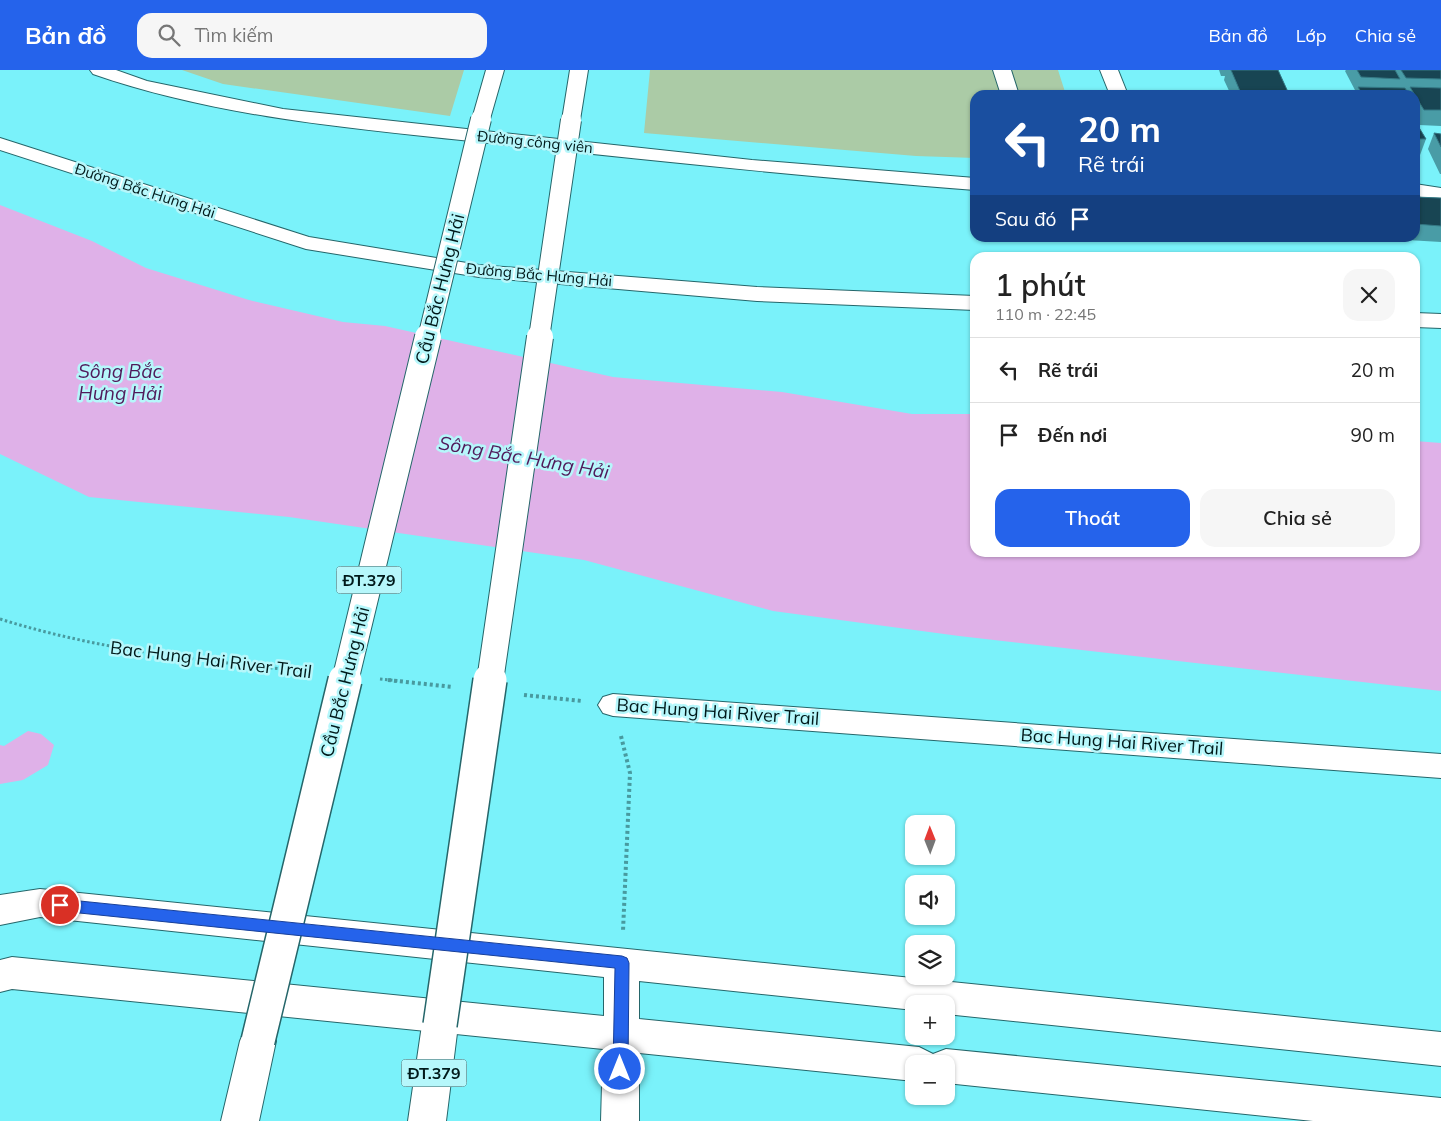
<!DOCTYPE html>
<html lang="vi">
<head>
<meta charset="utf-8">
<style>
  body { margin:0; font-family:Mulish,sans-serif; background:#f6f6f6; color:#222; height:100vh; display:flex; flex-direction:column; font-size:19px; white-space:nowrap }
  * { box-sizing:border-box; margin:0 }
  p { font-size:16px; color:#767676 }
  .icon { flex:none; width:28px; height:28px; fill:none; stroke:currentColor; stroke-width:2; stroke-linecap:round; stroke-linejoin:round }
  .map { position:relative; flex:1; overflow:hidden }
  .panel { position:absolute; left:970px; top:182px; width:450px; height:305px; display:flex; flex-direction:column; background:#fff; border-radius:15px; box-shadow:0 1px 4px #0004 }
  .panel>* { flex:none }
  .guide { position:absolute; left:970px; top:20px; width:450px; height:152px; border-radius:15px; box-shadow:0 1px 4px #0004; background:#1a4fa0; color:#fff; overflow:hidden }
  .needle { width:32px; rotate:359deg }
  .tools { position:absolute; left:905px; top:745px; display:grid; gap:10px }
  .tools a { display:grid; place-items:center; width:50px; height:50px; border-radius:10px; background:#fff; box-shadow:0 1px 4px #0004; font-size:25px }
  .pin { position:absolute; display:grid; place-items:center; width:42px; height:42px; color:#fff; margin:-21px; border:2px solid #fff; border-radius:50%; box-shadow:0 1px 5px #0007 }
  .me { position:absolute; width:55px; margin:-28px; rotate:0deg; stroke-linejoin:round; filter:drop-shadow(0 0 4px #0008) }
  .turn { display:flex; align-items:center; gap:18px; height:105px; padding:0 25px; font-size:22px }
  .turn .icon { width:65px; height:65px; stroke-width:2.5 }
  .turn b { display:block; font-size:35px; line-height:42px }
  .then { display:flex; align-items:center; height:48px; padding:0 25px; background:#0003; gap:10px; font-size:19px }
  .round { display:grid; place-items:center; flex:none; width:52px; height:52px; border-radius:15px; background:#f6f6f6 }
  .summary { display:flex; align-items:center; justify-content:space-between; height:85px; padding:0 25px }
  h1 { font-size:30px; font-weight:600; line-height:38px }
  .cta { display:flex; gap:10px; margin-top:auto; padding:10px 25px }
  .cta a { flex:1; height:58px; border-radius:15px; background:#2563eb; color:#fff; font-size:20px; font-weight:600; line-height:58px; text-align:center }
  .cta a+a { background:#f6f6f6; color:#222 }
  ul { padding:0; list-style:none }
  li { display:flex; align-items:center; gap:15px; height:65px; padding:0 25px; border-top:1px solid #e0e0e0 }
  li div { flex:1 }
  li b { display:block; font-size:19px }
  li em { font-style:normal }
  header { display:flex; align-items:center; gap:30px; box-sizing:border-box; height:70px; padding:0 25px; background:#2563eb; color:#fff }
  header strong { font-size:24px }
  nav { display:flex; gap:28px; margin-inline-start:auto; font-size:18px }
  .search { width:350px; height:45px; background:#f6f6f6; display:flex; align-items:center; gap:12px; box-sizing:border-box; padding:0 18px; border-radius:15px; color:#767676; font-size:19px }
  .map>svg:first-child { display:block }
  .green { fill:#abcba6 }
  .water { fill:#dfb1e8 }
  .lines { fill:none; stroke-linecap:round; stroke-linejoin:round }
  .minor-casing { stroke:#25666a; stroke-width:2 }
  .highway-casing { stroke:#25666a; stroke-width:2 }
  .path-far1 { stroke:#489a9f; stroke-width:3; stroke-dasharray:2.5 2.5; stroke-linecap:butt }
  .path { stroke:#489a9f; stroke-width:4; stroke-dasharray:3 3; stroke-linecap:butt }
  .minor { fill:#fff; fill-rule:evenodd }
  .highway { fill:#fff; fill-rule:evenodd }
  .highway-bridge-far2-casing { stroke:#25666a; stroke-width:22; stroke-linecap:butt }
  .highway-bridge-far1-casing { stroke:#25666a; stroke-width:28; stroke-linecap:butt }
  .highway-bridge-casing { stroke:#25666a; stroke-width:36; stroke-linecap:butt }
  .highway-bridge-far2 { stroke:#fff; stroke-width:20 }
  .highway-bridge-far1 { stroke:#fff; stroke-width:26 }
  .highway-bridge { stroke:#fff; stroke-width:33 }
  .wall { fill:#499ca6 }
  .building { fill:#184553; stroke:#357985 }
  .route { fill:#2563eb; stroke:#184099 }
  .labels { text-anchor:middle; stroke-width:5; stroke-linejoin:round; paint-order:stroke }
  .far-street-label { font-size:15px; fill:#00191a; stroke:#b6f7fb }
  .shield { fill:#b6f7fb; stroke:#375c5e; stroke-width:1 }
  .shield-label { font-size:16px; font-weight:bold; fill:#00191a }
  .street-label { font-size:18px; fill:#00191a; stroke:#b6f7fb }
  .water-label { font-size:19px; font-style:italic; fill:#501a5a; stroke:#b6f7fb }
</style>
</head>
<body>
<header>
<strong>Bản đồ</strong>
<div class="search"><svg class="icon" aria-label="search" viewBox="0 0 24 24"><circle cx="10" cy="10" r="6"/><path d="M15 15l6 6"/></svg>Tìm kiếm</div>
<nav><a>Bản đồ</a><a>Lớp</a><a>Chia sẻ</a></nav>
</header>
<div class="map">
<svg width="1441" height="1051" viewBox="0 0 1441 1051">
  <rect width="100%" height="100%" fill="#7af2fa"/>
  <!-- green -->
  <path class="green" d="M182,0h282l-14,46 -227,-32z
    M650,0h408l8,25h-91v63l-59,-2 -272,-23z"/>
  <!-- water -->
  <path class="water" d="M0,135l92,36 54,27 103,32 94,22 42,4 228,51 169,15 130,22h63v138h440v-111l26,2v248l-482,-55 -186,-25 -189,-51 -295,-43 -200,-20 -89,-43z
    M28,661l13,3 13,11 -6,20 -25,15 -23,4v-39l4,1z"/>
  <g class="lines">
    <!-- minor casing -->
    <g class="minor-casing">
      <path id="minor" d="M90,0h26l31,11 136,28 469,51 223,18v12c-165,-13 -330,-30 -495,-48 -131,-14 -263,-25 -387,-68z
        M993,0h18l8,25h-18z
        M1100,0h18l10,25h-18z
        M0,68l309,99 170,28 278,22 218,9v14l-218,-9 -278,-24 -173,-28 -306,-99z
        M1415,114l26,4v12l-26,-4z
        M1415,243l26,1v14l-26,-1z
        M613,624l828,60v24l-828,-62 -10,-3 -5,-8 5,-8z
        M40,819l1401,143v34l-495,-52v-10h-32v6l-275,-29v38l280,28 14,7 13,-5 495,49v23h-128l-367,-38v-19h-32v17l-275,-28v68h-38l2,-72 -591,-60 -12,3v-32l12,-3 592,59v-39l-564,-60 -40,8v-30z"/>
    </g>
    <!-- highway casing -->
    <g class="highway-casing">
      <path id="highway" d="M486,0h18l-14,49 -2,4h-14l-2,-4z
        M570,0h18l-8,50 -2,4h-14l-2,-4z
        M440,938l13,5 5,12 -12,96h-38l14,-96 5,-12z
        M258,954l13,5 5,12 -17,80h-38l19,-80 5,-12z"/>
    </g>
    <!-- path-far1 -->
    <path class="path-far1" d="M0,549c102,32 205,42 311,53
      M380,609l20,2"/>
    <!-- path -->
    <path class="path" d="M388,610l65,7
      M524,625l58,6
      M621,666l9,37 -7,158"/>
    <!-- minor -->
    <use href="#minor" class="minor"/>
    <!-- highway -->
    <use href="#highway" class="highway"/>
    <!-- highway-bridge-far2 casing -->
    <g class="highway-bridge-far2-casing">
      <path id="highway-bridge-far2" d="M428,268l53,-219
        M539,268l32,-218"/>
    </g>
    <!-- highway-bridge-far1 casing -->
    <g class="highway-bridge-far1-casing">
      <path id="highway-bridge-far1" d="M345,611l83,-344
        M490,611l50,-344"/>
    </g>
    <!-- highway-bridge casing -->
    <g class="highway-bridge-casing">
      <path id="highway-bridge" d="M440,955l50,-345
        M258,971l87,-361"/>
    </g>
    <!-- highway-bridge-far2 -->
    <use href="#highway-bridge-far2" class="highway-bridge-far2"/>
    <!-- highway-bridge-far1 -->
    <use href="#highway-bridge-far1" class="highway-bridge-far1"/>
    <!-- highway-bridge -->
    <use href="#highway-bridge" class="highway-bridge"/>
  </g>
  <!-- wall -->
  <path class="wall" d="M1219,0h59l10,22v3h-57l-7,-15 1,-4h-4z
    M1346,0h95v56l-22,-1 -4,-5v-25h-60l1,-3 -11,-21z
    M1415,51l11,18 -6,16h-5z
    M1434,63l7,1v40h-1l-12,-25z
    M1415,127l26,1v44l-34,-2 -1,-2h9z"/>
  <!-- building -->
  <path class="building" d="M1231,0h47l10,22 -48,-1z
    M1357,0h38l5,9 -39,-2z
    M1401,0h40v9l-35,-1z
    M1358,17l47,1 4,7h-46z
    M1410,17l31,1v22h-17z
    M1415,34l4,6h-4z
    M1415,51l11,18h-11z
    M1434,63l7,1v13z
    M1415,127l26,1v28l-26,-2z"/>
  <!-- route -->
  <path class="route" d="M60,829l562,57 5,2 2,5 -1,106 -2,5 -6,2 -5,-2 -2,-5 2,-101 -555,-57 -5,-2 -2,-4 2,-4z"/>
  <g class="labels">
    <!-- far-street labels -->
    <g class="far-street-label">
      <text transform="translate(535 72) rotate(6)" y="5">Đường công viên</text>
      <text transform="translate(145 121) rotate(18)" y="5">Đường Bắc Hưng Hải</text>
      <text transform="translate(539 205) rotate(5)" y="5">Đường Bắc Hưng Hải</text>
    </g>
    <!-- shield labels -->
    <g class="shield">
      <rect x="336.5" y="496.5" width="65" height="27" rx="4"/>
      <rect x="401.5" y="989.5" width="65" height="27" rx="4"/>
    </g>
    <g class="shield-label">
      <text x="369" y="516">ĐT.379</text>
      <text x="434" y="1009">ĐT.379</text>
    </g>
    <!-- street labels -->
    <g class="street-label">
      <text transform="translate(440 219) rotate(-76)" y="6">Cầu Bắc Hưng Hải</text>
      <text transform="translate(211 590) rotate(7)" y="6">Bac Hung Hai River Trail</text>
      <text transform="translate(345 612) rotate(-76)" y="6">Cầu Bắc Hưng Hải</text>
      <text transform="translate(718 642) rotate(4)" y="6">Bac Hung Hai River Trail</text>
      <text transform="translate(1122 672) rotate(4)" y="6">Bac Hung Hai River Trail</text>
    </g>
    <!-- water labels -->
    <g class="water-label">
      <text x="120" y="308">Sông Bắc<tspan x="120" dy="22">Hưng Hải</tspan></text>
      <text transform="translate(524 387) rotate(10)" y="7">Sông Bắc Hưng Hải</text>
    </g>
  </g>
</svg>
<div class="tools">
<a><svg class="needle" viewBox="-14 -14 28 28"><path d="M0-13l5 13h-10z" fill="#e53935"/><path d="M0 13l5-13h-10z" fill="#767676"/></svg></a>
<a><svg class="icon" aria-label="sound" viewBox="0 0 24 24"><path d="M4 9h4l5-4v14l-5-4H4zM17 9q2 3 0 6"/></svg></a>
<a><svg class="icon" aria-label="layers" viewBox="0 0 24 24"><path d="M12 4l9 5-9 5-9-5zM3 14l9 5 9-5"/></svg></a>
<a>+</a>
<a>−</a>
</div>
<div class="pin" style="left:60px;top:835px;background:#d93025"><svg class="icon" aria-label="arrive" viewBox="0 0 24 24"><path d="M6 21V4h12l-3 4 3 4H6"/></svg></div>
<svg class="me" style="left:620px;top:999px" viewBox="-20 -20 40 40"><circle r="17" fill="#2563eb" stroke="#fff" stroke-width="3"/><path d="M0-11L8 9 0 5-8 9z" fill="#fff"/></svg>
<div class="guide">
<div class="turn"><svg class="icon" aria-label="left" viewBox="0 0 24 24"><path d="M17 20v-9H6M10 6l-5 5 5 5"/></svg><div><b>20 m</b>Rẽ trái</div></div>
<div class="then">Sau đó<svg class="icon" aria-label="arrive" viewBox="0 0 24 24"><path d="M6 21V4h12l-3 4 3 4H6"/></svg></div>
</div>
<section class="panel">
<div class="summary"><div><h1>1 phút</h1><p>110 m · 22:45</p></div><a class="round"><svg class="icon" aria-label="close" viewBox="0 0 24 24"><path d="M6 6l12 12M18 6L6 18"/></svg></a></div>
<ul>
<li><svg class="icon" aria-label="left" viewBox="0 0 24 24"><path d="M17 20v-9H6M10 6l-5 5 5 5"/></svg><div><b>Rẽ trái</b></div><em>20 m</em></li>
<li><svg class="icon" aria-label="arrive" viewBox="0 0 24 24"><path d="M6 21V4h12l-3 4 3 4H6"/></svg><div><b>Đến nơi</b></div><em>90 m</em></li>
</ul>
<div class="cta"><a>Thoát</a><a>Chia sẻ</a></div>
</section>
</div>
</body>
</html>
